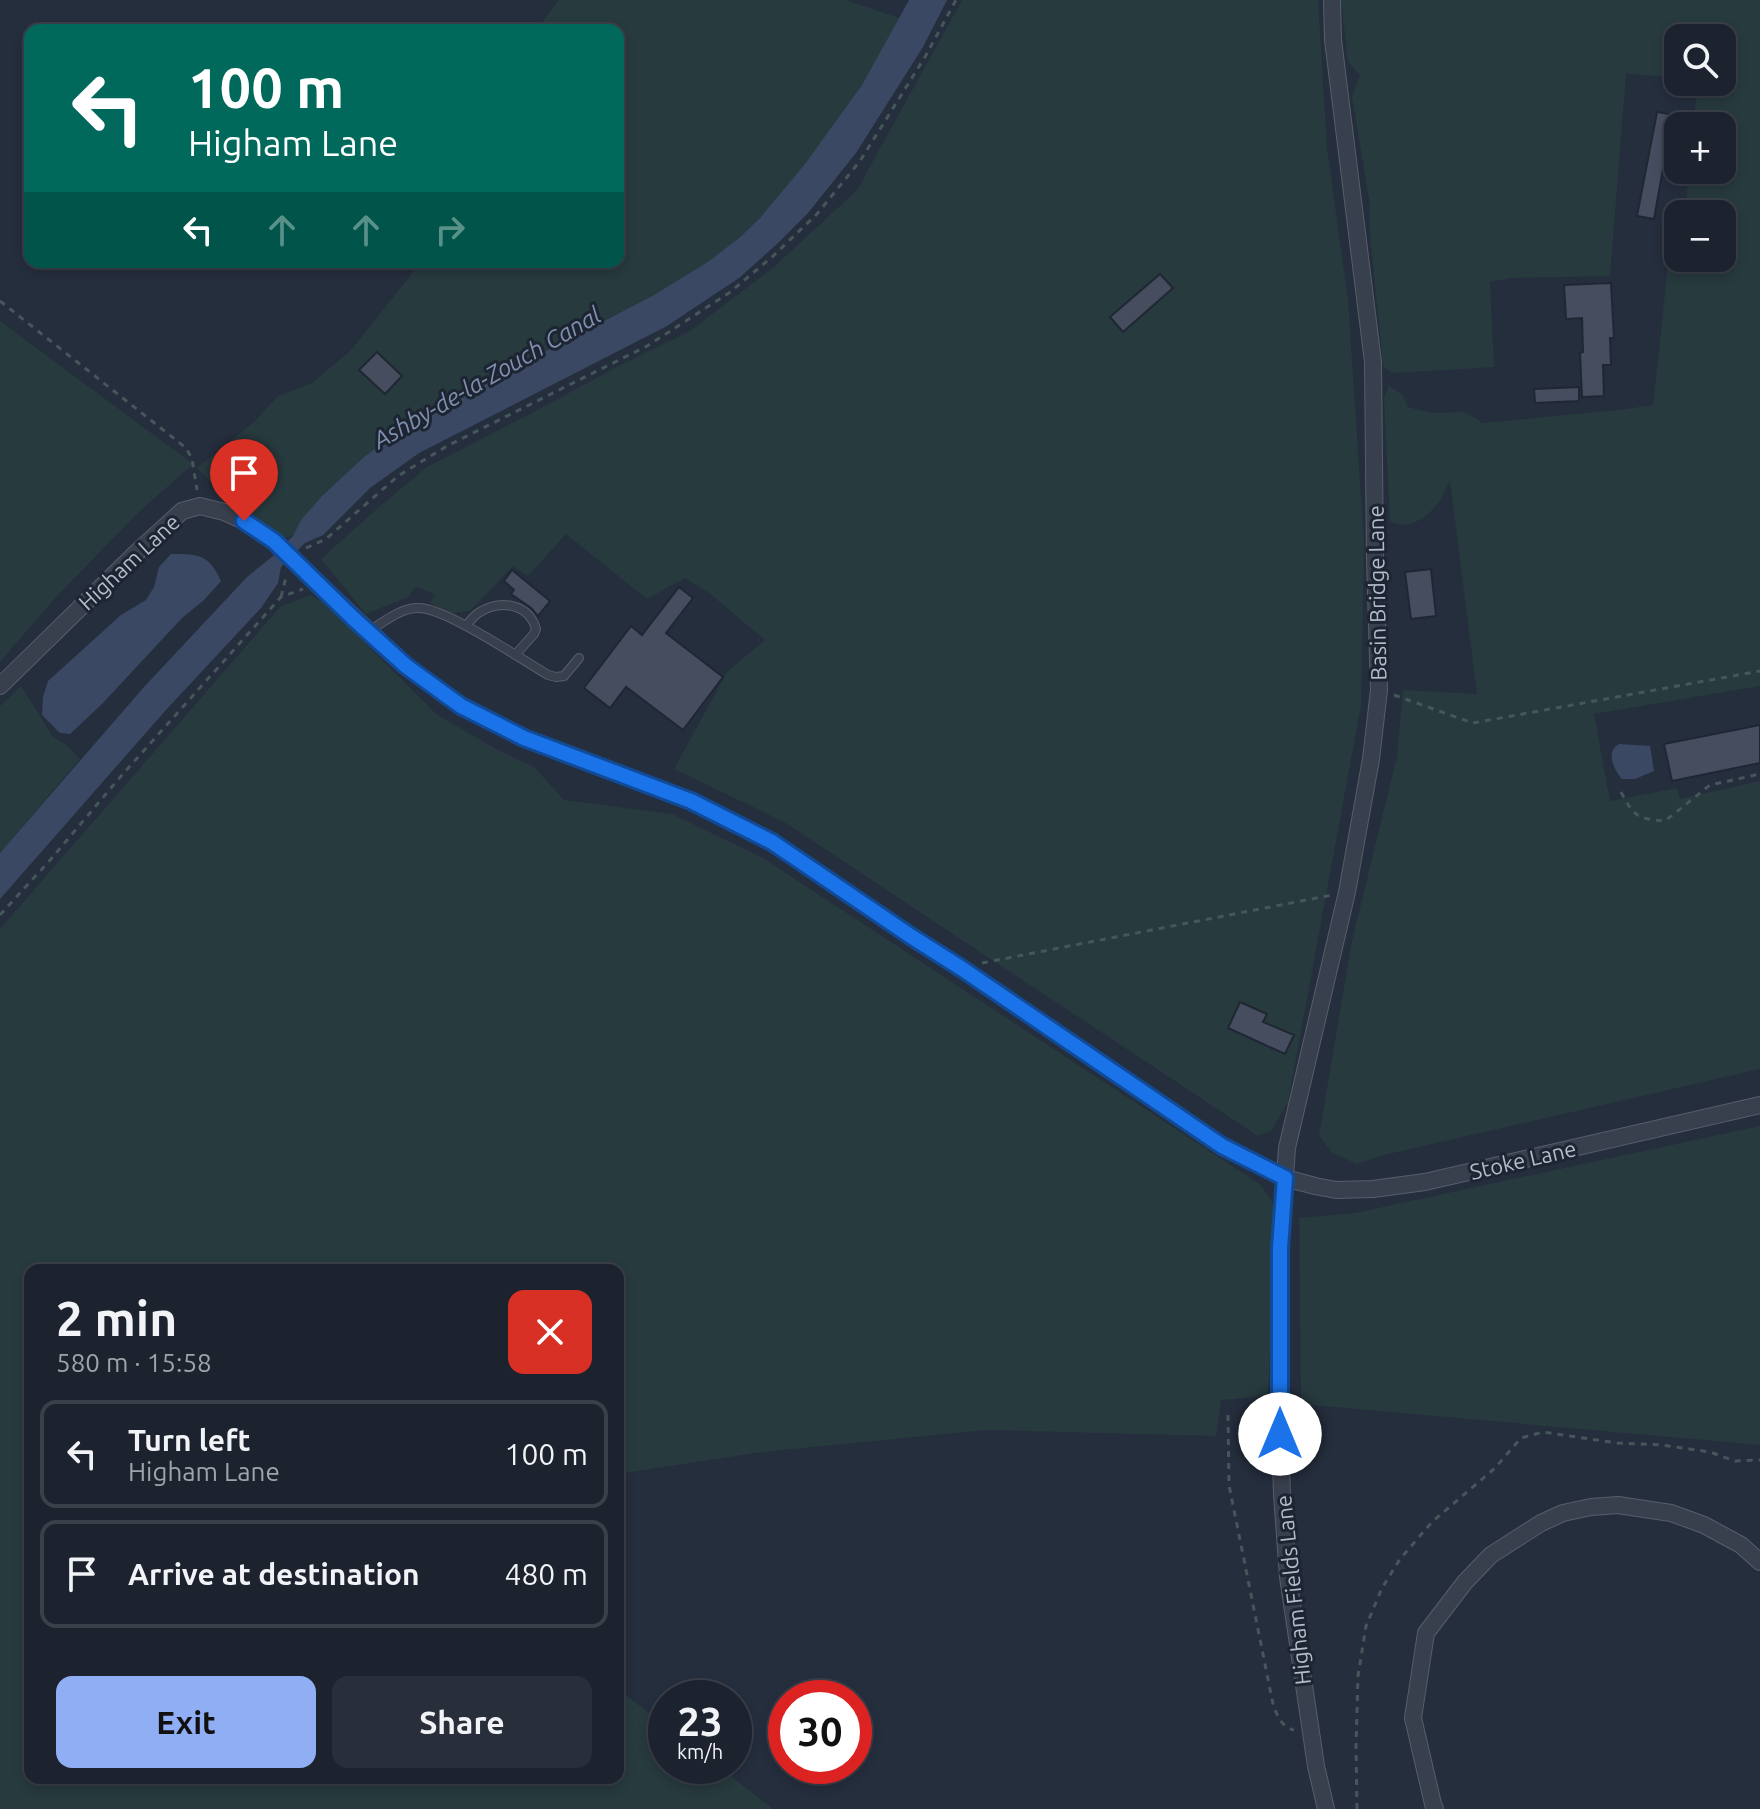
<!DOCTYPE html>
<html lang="en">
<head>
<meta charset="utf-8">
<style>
  body { margin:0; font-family:Ubuntu,sans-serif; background:#292f3a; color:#f1f3f6; height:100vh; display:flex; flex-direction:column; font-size:30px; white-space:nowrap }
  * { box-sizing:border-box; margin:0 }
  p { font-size:26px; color:#a0a4aa }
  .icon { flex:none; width:44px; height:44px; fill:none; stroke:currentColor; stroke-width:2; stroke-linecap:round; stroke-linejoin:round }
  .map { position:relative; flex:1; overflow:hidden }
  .side { position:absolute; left:24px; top:1264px; width:600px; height:520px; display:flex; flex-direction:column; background:#1c222e; border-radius:16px; box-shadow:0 4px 12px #0003,0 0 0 2px #3a3f4a }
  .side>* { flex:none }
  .banner { position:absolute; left:24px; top:24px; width:600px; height:244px; border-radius:16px; box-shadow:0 4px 12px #0003,0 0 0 2px #3a3f4a; background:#00695c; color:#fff; overflow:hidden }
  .fabs { position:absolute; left:1664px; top:24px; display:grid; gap:16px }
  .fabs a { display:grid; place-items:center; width:72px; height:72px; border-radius:16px; background:#1c222e; box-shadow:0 4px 12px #0003,0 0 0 2px #3a3f4a; font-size:40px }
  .speed { position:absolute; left:648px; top:1680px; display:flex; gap:16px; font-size:40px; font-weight:700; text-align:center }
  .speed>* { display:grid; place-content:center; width:104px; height:104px; border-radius:50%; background:#1c222e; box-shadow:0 4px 12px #0003,0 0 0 2px #3a3f4a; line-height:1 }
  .speed small { font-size:20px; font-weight:400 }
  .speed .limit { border:12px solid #d22; background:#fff; color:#111 }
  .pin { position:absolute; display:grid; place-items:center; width:68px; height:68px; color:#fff; margin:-82px -34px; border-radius:50% 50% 50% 0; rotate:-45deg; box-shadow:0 0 8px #0007 }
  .pin .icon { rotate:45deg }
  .me { position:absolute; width:88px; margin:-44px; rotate:0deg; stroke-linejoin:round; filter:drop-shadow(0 0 6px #0008) }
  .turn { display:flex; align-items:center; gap:28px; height:168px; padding:0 32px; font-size:36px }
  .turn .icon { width:104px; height:104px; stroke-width:2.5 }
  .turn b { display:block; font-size:56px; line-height:68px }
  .lanes { display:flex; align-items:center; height:76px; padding:0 32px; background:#0003; justify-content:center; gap:40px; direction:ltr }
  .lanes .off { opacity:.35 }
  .round { display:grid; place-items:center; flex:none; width:84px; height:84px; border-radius:16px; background:#292f3a }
  .headline { display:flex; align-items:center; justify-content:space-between; height:136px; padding:0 32px }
  h1 { font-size:48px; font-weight:700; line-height:60px }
  .primary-button { display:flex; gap:16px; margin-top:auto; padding:16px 32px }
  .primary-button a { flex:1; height:92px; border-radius:16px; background:#8faef3; color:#111; font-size:32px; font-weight:700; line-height:92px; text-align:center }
  .primary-button a+a { background:#292f3a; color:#f1f3f6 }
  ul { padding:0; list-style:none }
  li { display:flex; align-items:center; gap:24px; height:108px; margin:0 16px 12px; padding:0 16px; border:4px solid #3a3f4a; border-radius:16px }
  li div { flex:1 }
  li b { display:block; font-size:30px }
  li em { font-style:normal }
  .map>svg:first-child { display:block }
  .green { fill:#273a3e }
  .water { fill:#3a4864 }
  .building { fill:#454d5f; stroke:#202734; stroke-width:2 }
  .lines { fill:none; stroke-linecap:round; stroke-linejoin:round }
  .lane-casing { stroke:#575e6b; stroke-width:10 }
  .street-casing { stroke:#575e6b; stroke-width:18 }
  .path { stroke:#45575b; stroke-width:3; stroke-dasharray:6 6; stroke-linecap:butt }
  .lane { stroke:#39404d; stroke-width:8 }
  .street { stroke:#39404d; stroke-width:16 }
  .street-bridge-casing { stroke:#575e6b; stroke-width:18; stroke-linecap:butt }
  .street-bridge { stroke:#39404d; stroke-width:16 }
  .route-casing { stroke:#114b97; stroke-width:20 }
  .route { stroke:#1a73e8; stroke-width:14 }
  .labels { text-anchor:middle; stroke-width:6; stroke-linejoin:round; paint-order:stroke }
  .street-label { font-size:22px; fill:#b5bbc8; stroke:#1e2532 }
  .water-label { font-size:24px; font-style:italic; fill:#7e8faf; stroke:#1e2532 }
</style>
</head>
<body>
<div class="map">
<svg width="1760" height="1809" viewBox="0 0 1760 1809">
  <rect width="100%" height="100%" fill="#252e3d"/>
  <!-- green -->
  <path class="green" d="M559,0h287l53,18c-12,23 -24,47 -38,69 -41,63 -90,130 -151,174 -32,22 -67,40 -101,57 -39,21 -79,41 -118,62 -54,28 -103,54 -147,96 -20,18 -39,36 -51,60l-12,2 -66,-51 -18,-19 58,-47 23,-25 34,-13 39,-33 70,-88h197v-232h-82z
    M962,0h356l9,148 21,152 16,243 -3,162 -73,397 -16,28 -14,6 -474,-314 -110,-53 53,-97 38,-32 -56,-47 -24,-15 -38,21 -81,-65 -38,42 -15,-10 -43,45 -17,2 -23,-10 5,-9 -19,-7 -8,10 -42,17 -45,-55 59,-53 47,-39 101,-52 87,-47 75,-37 84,-64 83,-77z
    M1341,0h419v686l-166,28 16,87 67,-13 3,11 80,-18v288l-376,86 -27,9 -25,-11 -13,-18 33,-194 45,-185 6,-66 74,4 -27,-213c-4,6 -7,17 -13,23 -11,15 -30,27 -47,17l-6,-123 5,-12 14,9 5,12c9,2 18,5 26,6 25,1 25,-7 49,10l136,-13 34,-5 19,-177 6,-2v32h44v-44h-37l4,-44h33v-44h-29l5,-44h24v-44h-44v39l-52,-3 -16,202 -99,2 -21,4 4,85 -99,6 -8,-3 -4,-5 -13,-131v-28l-18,-110 8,-21 -12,-13z
    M0,321l193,143 -53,47 -85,87 -55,64z
    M311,595l16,10 109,109 62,36 36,17 30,33 108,14 91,44 498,327 13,20 2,28 -8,163 -47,4 -5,36 -231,-6 -223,22 -144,22v-204h-588v508h588v-89l48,37v40h52l55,43h-773v-880l281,-323z
    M21,686l32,51 12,7 15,15 -80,94v-147z
    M1760,1126v319l-459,-41 -2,-186 56,-5z"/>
  <!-- water -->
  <path class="water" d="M909,0h38l-24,47 -67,106 -48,60 -31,31 -38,34 -72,48 -248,127 -49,35 -47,47 -18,8 -24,24 -3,16 -17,25 -96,103 -165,188v-46l144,-166 103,-110 26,-21 20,-20 8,-16 21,-24 42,-39 44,-32 38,-22 208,-108 54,-33 31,-24 21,-20 45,-54 57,-79z
    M171,554c27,0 38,0 50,27l-17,19 -22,18 -80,86 -32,30 -10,-1 -18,-18 1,-18 5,-16 73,-66 25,-15 8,-13 5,-20z
    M1619,744l31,2 4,25 -19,8h-13c-8,-9 -17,-27 -3,-35z"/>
  <!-- building -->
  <path class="building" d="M1657,112l23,4 -9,49 -7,-2 -10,56 -17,-3z
    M1160,274l13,14 -50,44 -13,-15z
    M1611,283l3,55h-4l1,27h-8l1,31 -22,1 -2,-44 3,-1 -1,-34 -16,1 -2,-34z
    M377,352l25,24 -17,18 -26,-24z
    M1579,387v14l-44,2 -1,-14z
    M1431,569l5,47 -25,3 -6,-47z
    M512,570l38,31 -12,15 -7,-8 -20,-14 3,-4 -10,-9z
    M679,587l14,11 -27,35 57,44 -40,53 -57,-43 -16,21 -26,-20 47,-62 11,9z
    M1760,725v38l-88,18 -8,-37z
    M1240,1002l27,12 -4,8 31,13 -9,19 -57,-26z"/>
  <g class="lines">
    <!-- lane casing -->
    <g class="lane-casing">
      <path id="lane" d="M466,626c4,-5 8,-11 14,-14 21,-13 49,-8 56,17l-2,5 -19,21
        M369,631c15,-9 32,-24 51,-23 27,1 101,51 128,67l8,2 8,-1 15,-18"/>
    </g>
    <!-- street casing -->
    <g class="street-casing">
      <path id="street" d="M302,568l104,98 55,40 63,32 167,63 81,41 140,95 49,31 261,178 63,32 30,8 21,4 37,-1 52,-7 335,-77
        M0,686l135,-132 47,-43 18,-5 24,6 20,9 30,20
        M1326,1809l-10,-43 -28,-189 -6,-83 -2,-60v-186l7,-100 60,-256 24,-133 8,-69 -4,-132 -2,-196 -40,-322 -1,-40
        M1435,1809l-2,-5 -20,-86 13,-85 39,-51 26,-27 50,-32 22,-10 28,-6 27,-2 53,8 33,12 37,20 19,17"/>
    </g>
    <!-- path -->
    <path class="path" d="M0,301l186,147 6,11 5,31
      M306,548l20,-9 72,-63 49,-30 200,-100 82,-53 43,-36 45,-43 43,-53 65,-104 31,-57
      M281,597l5,-20
      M1394,695l79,28 287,-52
      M1621,792c13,25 17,27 44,29l45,-36 50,-11
      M0,915l51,-56 71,-84 159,-178 22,-8
      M982,963l350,-68
      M1228,1415l1,70 44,219c4,11 8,23 21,26
      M1357,1809l-1,-62 2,-71 8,-50 16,-38 18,-29 32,-37 63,-54 26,-30 22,-6 74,11 45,2 48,7 25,9 25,-1"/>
    <!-- lane -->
    <use href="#lane" class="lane"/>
    <!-- street -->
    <use href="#street" class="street"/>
    <!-- street-bridge casing -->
    <g class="street-bridge-casing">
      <path id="street-bridge" d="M274,541l28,27"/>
    </g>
    <!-- street-bridge -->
    <use href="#street-bridge" class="street-bridge"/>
  </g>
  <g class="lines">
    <!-- route casing -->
    <g class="route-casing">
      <path id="route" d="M244,521l30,20 80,78 52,47 55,40 63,32 167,63 81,41 140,95 49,31 261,178 63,32 -5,70v186"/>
    </g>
    <!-- route -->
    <use href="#route" class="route"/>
  </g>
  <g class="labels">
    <!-- street labels -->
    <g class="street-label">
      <text transform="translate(129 562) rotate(-43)" y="8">Higham Lane</text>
      <text transform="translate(1377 593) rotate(-91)" y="8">Basin Bridge Lane</text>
      <text transform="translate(1523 1160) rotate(-13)" y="8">Stoke Lane</text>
      <text transform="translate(1293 1590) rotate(-96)" y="8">Higham Fields Lane</text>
    </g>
    <!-- water labels -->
    <g class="water-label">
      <text transform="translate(487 378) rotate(-30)" y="8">Ashby-de-la-Zouch Canal</text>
    </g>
  </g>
</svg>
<div class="fabs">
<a><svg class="icon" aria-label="search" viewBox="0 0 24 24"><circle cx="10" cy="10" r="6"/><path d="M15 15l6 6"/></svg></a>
<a>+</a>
<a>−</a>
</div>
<div class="speed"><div>23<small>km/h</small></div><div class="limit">30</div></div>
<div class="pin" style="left:244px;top:521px;background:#d93025"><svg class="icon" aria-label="arrive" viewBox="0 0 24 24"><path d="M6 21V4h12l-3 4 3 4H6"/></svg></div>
<svg class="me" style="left:1280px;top:1434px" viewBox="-20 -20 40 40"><circle r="19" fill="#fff"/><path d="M0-13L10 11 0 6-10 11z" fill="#1a73e8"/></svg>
<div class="banner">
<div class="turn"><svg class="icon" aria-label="left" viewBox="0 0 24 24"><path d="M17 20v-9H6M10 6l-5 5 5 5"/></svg><div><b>100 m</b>Higham Lane</div></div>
<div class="lanes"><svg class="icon" aria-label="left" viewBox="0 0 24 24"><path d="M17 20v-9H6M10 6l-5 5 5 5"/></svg><svg class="icon off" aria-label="ahead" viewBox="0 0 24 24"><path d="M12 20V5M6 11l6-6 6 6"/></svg><svg class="icon off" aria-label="ahead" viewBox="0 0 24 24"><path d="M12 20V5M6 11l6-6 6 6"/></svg><svg class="icon off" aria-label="right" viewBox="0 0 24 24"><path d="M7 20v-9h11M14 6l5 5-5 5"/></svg></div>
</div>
<section class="side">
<div class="headline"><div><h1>2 min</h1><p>580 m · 15:58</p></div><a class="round" style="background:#d93025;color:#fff"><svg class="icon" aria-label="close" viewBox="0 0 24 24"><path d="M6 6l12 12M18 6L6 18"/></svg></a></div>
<ul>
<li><svg class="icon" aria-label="left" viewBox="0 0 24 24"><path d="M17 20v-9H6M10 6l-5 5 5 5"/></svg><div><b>Turn left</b><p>Higham Lane</p></div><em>100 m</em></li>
<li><svg class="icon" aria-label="arrive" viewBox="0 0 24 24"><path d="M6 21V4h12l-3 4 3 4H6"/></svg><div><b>Arrive at destination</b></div><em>480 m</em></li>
</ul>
<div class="primary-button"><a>Exit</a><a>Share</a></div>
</section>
</div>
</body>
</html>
